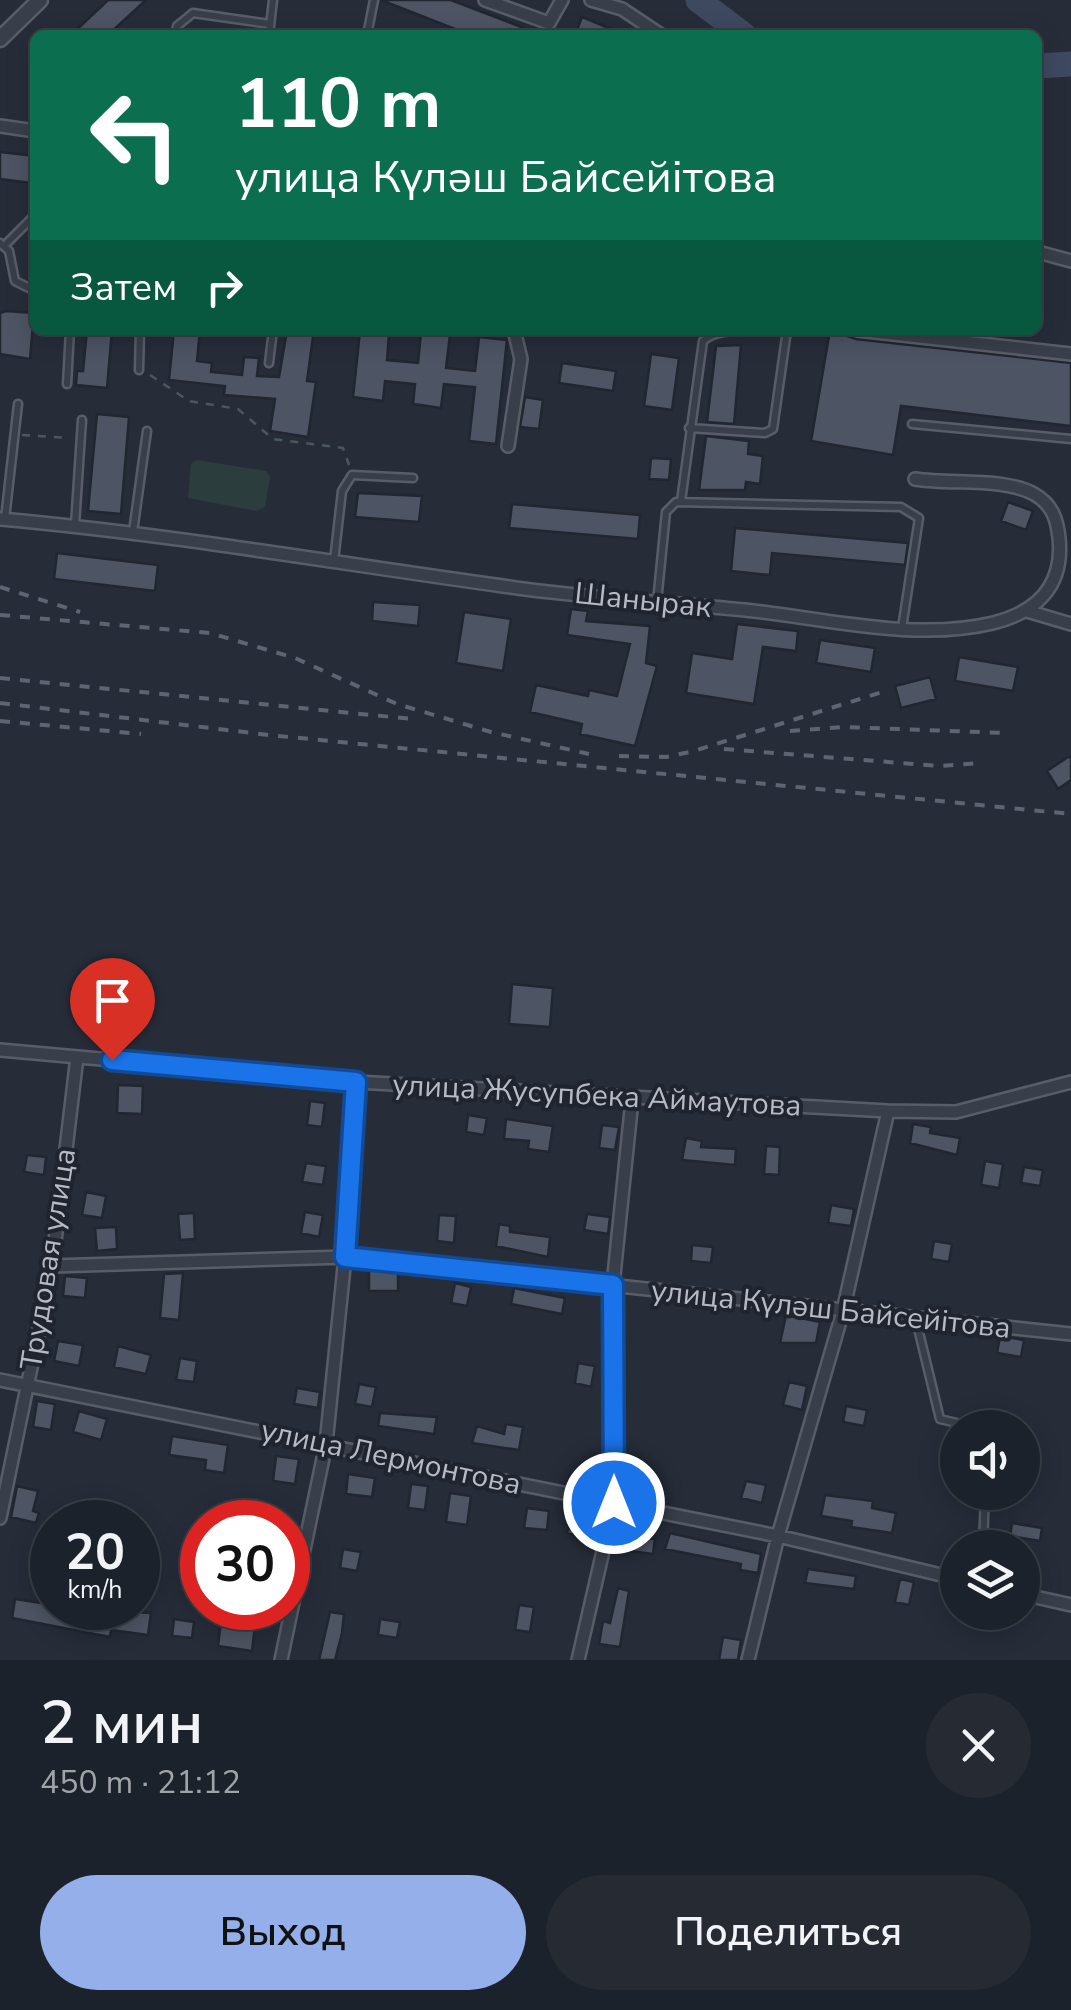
<!DOCTYPE html>
<html lang="ru">
<head>
<meta charset="utf-8">
<style>
  body { margin:0; font-family:"Nunito Sans",sans-serif; background:#252a33; color:#f1f3f6; height:100vh; display:flex; flex-direction:column; font-size:38px; white-space:nowrap }
  * { box-sizing:border-box; margin:0 }
  p { font-size:32px; color:#a0a4a9 }
  .icon { flex:none; width:55px; height:55px; fill:none; stroke:currentColor; stroke-width:2; stroke-linecap:round; stroke-linejoin:round }
  .map { position:relative; height:1660px; overflow:hidden }
  .side { display:flex; flex-direction:column; background:#1c222b; flex:1 }
  .side>* { flex:none }
  .top-card { position:absolute; left:30px; top:30px; width:1012px; height:305px; border-radius:15px; box-shadow:0 5px 25px #0003,0 0 0 2px #3a3f47; background:#0b6e4f; color:#fff; overflow:hidden }
  .tools { position:absolute; left:940px; top:1410px; display:grid; gap:20px }
  .tools a { display:grid; place-items:center; width:100px; height:100px; border-radius:50%; background:#1c222b; box-shadow:0 5px 25px #0003,0 0 0 2px #3a3f47; font-size:50px }
  .speed { position:absolute; left:30px; top:1500px; display:flex; gap:20px; font-size:50px; font-weight:700; text-align:center }
  .speed>* { display:grid; place-content:center; width:130px; height:130px; border-radius:50%; background:#1c222b; box-shadow:0 5px 25px #0003,0 0 0 2px #3a3f47; line-height:1 }
  .speed small { font-size:25px; font-weight:400 }
  .speed .limit { border:15px solid #d22; background:#fff; color:#111 }
  .pin { position:absolute; display:grid; place-items:center; width:85px; height:85px; color:#fff; margin:-102px -42px; border-radius:50% 50% 50% 0; rotate:-45deg; box-shadow:0 0 10px #0007 }
  .pin .icon { rotate:45deg }
  .me { position:absolute; width:110px; margin:-55px; rotate:0deg; stroke-linejoin:round; filter:drop-shadow(0 0 8px #0008) }
  .turn { display:flex; align-items:center; gap:35px; height:210px; padding:0 40px; font-size:45px }
  .turn .icon { width:130px; height:130px; stroke-width:2.5 }
  .turn b { display:block; font-size:70px; line-height:85px }
  .then { display:flex; align-items:center; height:95px; padding:0 40px; background:#0003; gap:20px; font-size:38px }
  .round { display:grid; place-items:center; flex:none; width:105px; height:105px; border-radius:52px; background:#252a33 }
  .overview { display:flex; align-items:center; justify-content:space-between; height:170px; padding:0 40px }
  h1 { font-size:60px; font-weight:600; line-height:75px }
  .action { display:flex; gap:20px; margin-top:auto; padding:20px 40px }
  .action a { flex:1; height:115px; border-radius:60px; background:#95afea; color:#111; font-size:40px; font-weight:600; line-height:115px; text-align:center }
  .action a+a { background:#252a33; color:#f1f3f6 }
  .map>svg:first-child { display:block }
  .green { fill:#2c3d3e }
  .lines { fill:none; stroke-linecap:round; stroke-linejoin:round }
  .river { stroke:#3e4960; stroke-width:25 }
  .building { fill:#4d5463; stroke:#212631; stroke-width:2.5 }
  .service-casing { stroke:#585d68; stroke-width:11 }
  .minor-casing { stroke:#585d68; stroke-width:16 }
  .tertiary-casing { stroke:#585d68; stroke-width:19 }
  .path { stroke:#4a585b; stroke-width:2.5; stroke-dasharray:8 8; stroke-linecap:butt }
  .service { stroke:#393f4a; stroke-width:6 }
  .minor { stroke:#393f4a; stroke-width:11 }
  .tertiary { stroke:#393f4a; stroke-width:14 }
  .rail { stroke:#5e6572; stroke-width:4; stroke-dasharray:10 10; stroke-linecap:butt }
  .route-casing { stroke:#114b97; stroke-width:25 }
  .route { stroke:#1a73e8; stroke-width:18 }
  .labels { text-anchor:middle; stroke-width:8; stroke-linejoin:round; paint-order:stroke }
  .street-label { font-size:30px; fill:#b5bac5; stroke:#1f242f }
</style>
</head>
<body>
<div class="map">
<svg width="1071" height="1660" viewBox="0 0 1071 1660">
  <rect width="100%" height="100%" fill="#262d39"/>
  <!-- green -->
  <path class="green" d="M197,460l69,11 4,6 -5,30 -9,4 -68,-13 3,-34z"/>
  <g class="lines">
    <!-- river -->
    <path class="river" d="M698,0l46,35
      M1038,66l33,-2"/>
  </g>
  <!-- building -->
  <path class="building" d="M108,0h38l-38,35h-37z
    M381,0h70l91,35h-72z
    M582,17l44,18h-51z
    M0,152l35,4 -4,27 -31,-4z
    M6,311l28,2 -4,46 -30,-5v-41z
    M87,330h25l-5,58 -31,-3 1,-14h6z
    M174,330h26l-3,31 15,2 -1,9 31,3 2,-18 15,1 -2,18 22,1 8,-47h27l-7,51 9,1 -8,55 -38,-6 5,-32 -51,-4 1,-9 -56,-6z
    M830,330l26,9 215,24v63l-170,-20 -8,49 -82,-14z
    M360,331l29,4 -2,25 31,3 3,-31 29,3 -4,33 29,3 4,-34 28,3 -11,104 -27,-3 6,-54 -31,-3 -3,24 -28,-4 2,-20 -30,-3 -2,20 -30,-4z
    M741,345l-7,79 -27,-2 9,-76z
    M651,354l28,4 -7,52 -28,-4z
    M562,363l54,8 -3,20 -54,-8z
    M525,397l18,3 -4,29 -19,-2z
    M97,414l32,3 -8,97 -33,-3z
    M706,436l43,5 -1,13 15,2 -3,28 -14,-2 -1,8h-46z
    M651,458l20,1 -2,21 -20,-1z
    M358,493l64,3 -3,26 -64,-5z
    M1008,502l25,9 -7,19 -25,-9z
    M512,504l128,11 -2,24 -129,-11z
    M735,528l173,15 -3,22 -133,-12 -2,22 -39,-4z
    M57,553l101,12 -3,26 -101,-12z
    M373,602l47,3 -2,21 -46,-5z
    M571,609l17,2 -2,10 64,5 -4,37 11,3 -22,80 -55,-12 2,-10 -52,-12 6,-27 52,11 1,-6 28,6 13,-52 -63,-9z
    M464,612l47,7 -8,52 -47,-8z
    M737,624l61,7 -2,20 -33,-4 -9,57 -68,-11 6,-40 40,6z
    M820,640l55,8 -4,24 -55,-9z
    M959,657l59,10 -5,24 -58,-10z
    M930,677l6,22 -35,9 -6,-22z
    M1071,755v25l-13,9 -11,-18z
    M512,984l41,4 -3,39 -41,-3z
    M118,1085l25,1 -1,28 -25,-1z
    M310,1101l15,2 -3,24 -15,-2z
    M468,1115l19,3 -3,17 -18,-3z
    M506,1119l47,7 -4,26 -21,-3 1,-8 -25,-2z
    M913,1124l18,3 -1,6 30,5 -3,17 -47,-12z
    M602,1125l17,2 -4,23 -16,-2z
    M686,1138l16,3 -1,6 35,2 -1,16 -53,-5z
    M766,1146l14,1 -1,28 -15,-1z
    M27,1155l19,2 -2,18 -20,-3z
    M985,1161l18,3 -4,24 -18,-3z
    M306,1163l20,3 -3,19 -21,-3z
    M1024,1167l19,3 -3,16 -19,-3z
    M86,1192l20,4 -4,22 -20,-3z
    M831,1205l23,4 -3,17 -23,-3z
    M305,1212l18,3 -4,22 -18,-4z
    M194,1213l1,26 -15,1 -2,-26z
    M587,1214l23,3 -2,17 -24,-4z
    M439,1215l17,1 -2,27 -17,-2z
    M499,1224l11,2v6l40,5 -2,20 -52,-11z
    M116,1227l1,22 -20,2 -2,-23z
    M934,1241l18,3 -3,18 -18,-3z
    M692,1245l21,2 -2,16 -20,-2z
    M369,1270l29,2v19h-29z
    M183,1273l-4,47 -19,-2 4,-44z
    M65,1276l22,2 -2,20 -22,-2z
    M455,1283l16,4 -4,19 -16,-3z
    M514,1288l51,10 -3,16 -51,-10z
    M786,1315l34,7 -4,21h-36z
    M1000,1336l24,4 -3,17 -24,-4z
    M58,1341l25,4 -4,21 -25,-5z
    M118,1346l33,9 -5,19 -32,-7z
    M180,1358l17,3 -3,21 -18,-2z
    M578,1363l17,3 -4,21 -16,-4z
    M789,1382l18,4 -5,24 -19,-5z
    M359,1384l17,3 -4,20 -17,-3z
    M297,1388l23,4 -2,16 -24,-4z
    M37,1401l18,3 -4,26 -18,-3z
    M846,1406l21,4 -3,16 -21,-4z
    M79,1411l28,8 -6,21 -28,-8z
    M380,1413l57,4 -3,17 -56,-8z
    M506,1424l17,3 -4,23 -47,-7 5,-17 27,8z
    M172,1436l56,9 -4,28 -19,-3 1,-10 -37,-5z
    M276,1456l23,3 -4,25 -22,-3z
    M348,1474l27,4 -3,19 -26,-3z
    M746,1481l20,4 -4,18 -21,-5z
    M411,1484l17,2 -3,24 -17,-2z
    M17,1486l21,5 -5,20 6,2 -3,10 -25,-6z
    M450,1493l21,3 -4,29 -21,-3z
    M825,1495l48,6 -1,7 24,5 -4,20 -41,-6 1,-6 -31,-5z
    M527,1508l22,3 -2,19 -23,-2z
    M573,1515l17,4 -5,19 -18,-5z
    M1012,1523l30,5 -2,13 -30,-5z
    M670,1533l91,21 -3,19 -18,-3 1,-6 -76,-15z
    M632,1535l23,4 -2,15 -23,-3z
    M343,1549l18,3 -4,19 -17,-3z
    M808,1569l48,7 -2,13 -49,-6z
    M900,1579l14,3 -5,23 -14,-3z
    M618,1588l11,3 -9,56 -21,-3 4,-23 7,2z
    M15,1599l33,5v4l103,5 -3,22 -37,-5 -1,7 -98,-19z
    M519,1605l15,2 -4,25 -15,-2z
    M330,1612l14,2 -2,19 -7,27h-16z
    M174,1619l20,3 -2,16 -20,-2z
    M380,1619l20,3 -3,16 -19,-3z
    M221,1621l34,5 -3,25 -34,-5z
    M723,1637l18,3 -3,20h-19z"/>
  <g class="lines">
    <!-- service casing -->
    <g class="service-casing">
      <path id="service" d="M175,35l2,-9 16,-13 77,11
        M269,35l4,-35
        M367,35l7,-35
        M0,243l9,8 6,30 20,10
        M4,246l31,-31
        M269,363l4,-33
        M139,370l1,-40
        M67,384l3,-54
        M912,424l159,15
        M689,428l76,5 8,-4 14,-99
        M681,501l22,-160c19,-17 54,-6 79,-11
        M5,519l13,-115
        M75,525l7,-105
        M133,532l14,-101
        M334,561l8,-70 10,-16 61,3
        M657,602l9,-90 10,-10 225,5 18,11 -17,110
        M916,1320l24,99 38,9
        M983,1548l2,-56"/>
    </g>
    <!-- minor casing -->
    <g class="minor-casing">
      <path id="minor" d="M485,0l64,23 13,-23
        M591,0l31,9 39,26
        M0,126l35,5
        M1038,252l33,9
        M857,330l214,24
        M508,446l13,-87 -7,-29
        M0,519c169,15 335,44 503,67 80,12 161,16 242,24 79,8 169,32 248,13 44,-11 71,-37 66,-85 -2,-19 -7,-34 -25,-44 -32,-17 -82,-9 -119,-15
        M1027,611l44,13
        M0,1050l356,32 532,29 68,1 115,-30
        M52,1266l293,-9 726,77
        M0,1380l778,156 180,43
        M0,1518l52,-252 25,-209
        M1022,1594l49,11
        M281,1660l45,-216 19,-187 11,-175
        M578,1660l36,-157 -1,-218 19,-185
        M748,1660l30,-124 65,-225 45,-200"/>
    </g>
    <!-- tertiary casing -->
    <g class="tertiary-casing">
      <path id="tertiary" d="M0,39l40,-39"/>
    </g>
    <!-- path -->
    <path class="path" d="M150,375l39,26 49,8 35,30 70,9 6,17
      M22,435l47,3"/>
    <!-- service -->
    <use href="#service" class="service"/>
    <!-- minor -->
    <use href="#minor" class="minor"/>
    <!-- tertiary -->
    <use href="#tertiary" class="tertiary"/>
    <!-- rail -->
    <path class="rail" d="M0,587l80,25
      M0,615l210,18 85,25 102,46 94,28 98,22
      M0,678l412,41
      M0,703l269,32 802,79
      M0,721l141,13
      M790,731l54,-4 160,6
      M724,749l215,17 42,-3
      M619,756l47,1 28,-6 188,-59"/>
  </g>
  <g class="lines">
    <!-- route casing -->
    <g class="route-casing">
      <path id="route" d="M112,1060l244,22 -11,175 268,28 1,218"/>
    </g>
    <!-- route -->
    <use href="#route" class="route"/>
  </g>
  <g class="labels">
    <!-- street labels -->
    <g class="street-label">
      <text transform="translate(643 600) rotate(6)" y="10">Шанырак</text>
      <text transform="translate(597 1095) rotate(3)" y="10">улица Жусупбека Аймаутова</text>
      <text transform="translate(48 1259) rotate(-81)" y="10">Трудовая улица</text>
      <text transform="translate(831 1309) rotate(6)" y="10">улица Күләш Байсейітова</text>
      <text transform="translate(391 1457) rotate(12)" y="10">улица Лермонтова</text>
    </g>
  </g>
</svg>
<div class="tools">
<a><svg class="icon" aria-label="sound" viewBox="0 0 24 24"><path d="M4 9h4l5-4v14l-5-4H4zM17 9q2 3 0 6"/></svg></a>
<a><svg class="icon" aria-label="layers" viewBox="0 0 24 24"><path d="M12 4l9 5-9 5-9-5zM3 14l9 5 9-5"/></svg></a>
</div>
<div class="speed"><div>20<small>km/h</small></div><div class="limit">30</div></div>
<div class="pin" style="left:112px;top:1060px;background:#d93025"><svg class="icon" aria-label="arrive" viewBox="0 0 24 24"><path d="M6 21V4h12l-3 4 3 4H6"/></svg></div>
<svg class="me" style="left:614px;top:1503px" viewBox="-20 -20 40 40"><circle r="17" fill="#1a73e8" stroke="#fff" stroke-width="3"/><path d="M0-11L8 9 0 5-8 9z" fill="#fff"/></svg>
<div class="top-card">
<div class="turn"><svg class="icon" aria-label="left" viewBox="0 0 24 24"><path d="M17 20v-9H6M10 6l-5 5 5 5"/></svg><div><b>110 m</b>улица Күләш Байсейітова</div></div>
<div class="then">Затем<svg class="icon" aria-label="right" viewBox="0 0 24 24"><path d="M7 20v-9h11M14 6l5 5-5 5"/></svg></div>
</div>
</div>
<section class="side">
<div class="overview"><div><h1>2 мин</h1><p>450 m · 21:12</p></div><a class="round"><svg class="icon" aria-label="close" viewBox="0 0 24 24"><path d="M6 6l12 12M18 6L6 18"/></svg></a></div>
<div class="action"><a>Выход</a><a>Поделиться</a></div>
</section>
</body>
</html>
